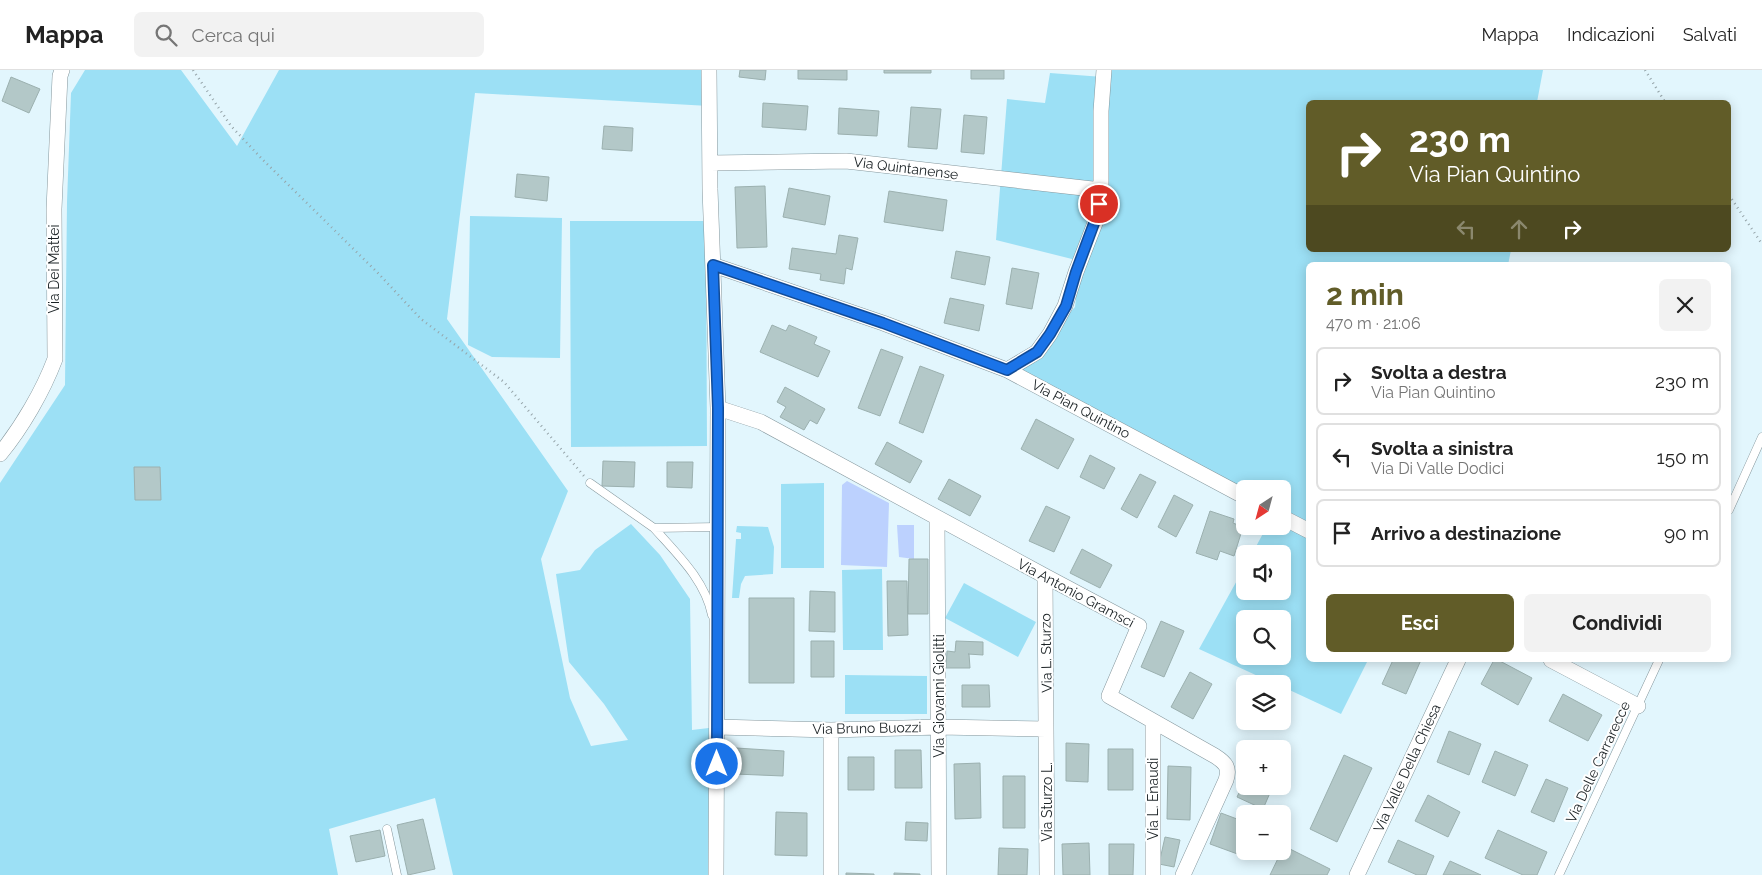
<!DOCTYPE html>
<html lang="it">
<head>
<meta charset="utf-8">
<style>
  body { margin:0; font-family:Raleway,sans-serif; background:#f2f2f2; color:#222; height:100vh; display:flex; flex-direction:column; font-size:19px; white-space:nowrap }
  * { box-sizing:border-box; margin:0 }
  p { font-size:16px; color:#767676 }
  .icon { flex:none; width:28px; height:28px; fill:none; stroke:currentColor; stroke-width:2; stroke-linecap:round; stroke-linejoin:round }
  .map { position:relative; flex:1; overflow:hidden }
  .panel { position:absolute; left:1306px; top:192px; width:425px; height:400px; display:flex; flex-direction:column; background:#fff; border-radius:8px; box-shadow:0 2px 12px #0003 }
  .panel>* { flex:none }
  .top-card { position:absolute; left:1306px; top:30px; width:425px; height:152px; border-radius:8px; box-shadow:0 2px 12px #0003; background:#615c28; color:#fff; overflow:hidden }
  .needle { width:32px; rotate:216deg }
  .tools { position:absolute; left:1236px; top:410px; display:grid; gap:10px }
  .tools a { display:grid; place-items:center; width:55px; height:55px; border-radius:8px; background:#fff; box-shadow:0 2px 12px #0003; font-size:25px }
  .pin { position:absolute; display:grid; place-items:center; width:42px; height:42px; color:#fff; margin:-21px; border:2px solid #fff; border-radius:50%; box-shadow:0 1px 5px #0007 }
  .me { position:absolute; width:55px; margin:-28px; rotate:0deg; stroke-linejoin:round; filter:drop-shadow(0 0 4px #0008) }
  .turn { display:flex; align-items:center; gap:18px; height:105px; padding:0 20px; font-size:22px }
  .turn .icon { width:65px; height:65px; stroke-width:2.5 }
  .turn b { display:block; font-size:35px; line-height:42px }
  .lanes { display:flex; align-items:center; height:48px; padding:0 20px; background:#0003; justify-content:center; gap:25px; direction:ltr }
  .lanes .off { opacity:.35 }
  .round { display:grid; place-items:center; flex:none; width:52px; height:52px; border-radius:8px; background:#f2f2f2 }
  .overview { display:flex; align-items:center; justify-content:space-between; height:85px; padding:0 20px }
  h1 { font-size:30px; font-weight:700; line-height:38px; color:#615c28 }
  .button { display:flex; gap:10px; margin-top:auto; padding:10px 20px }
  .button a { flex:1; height:58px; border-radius:8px; background:#615c28; color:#fff; font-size:20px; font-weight:700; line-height:58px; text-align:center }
  .button a+a { background:#f2f2f2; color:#222 }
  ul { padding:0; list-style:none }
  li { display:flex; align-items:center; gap:15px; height:68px; margin:0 10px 8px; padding:0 10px; border:2px solid #e0e0e0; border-radius:8px }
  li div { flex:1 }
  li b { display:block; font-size:19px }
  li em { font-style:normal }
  header { display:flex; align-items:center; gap:30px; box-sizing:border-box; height:70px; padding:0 25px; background:#fff; border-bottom:1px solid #e0e0e0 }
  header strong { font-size:24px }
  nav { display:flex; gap:28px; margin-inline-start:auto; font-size:18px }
  .search { width:350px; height:45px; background:#f2f2f2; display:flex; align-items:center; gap:12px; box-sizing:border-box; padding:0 18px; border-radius:8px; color:#767676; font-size:19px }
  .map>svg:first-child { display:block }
  .green { fill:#9ce0f5; fill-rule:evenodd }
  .water { fill:#bcd1fe }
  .building { fill:#b3c8c8; stroke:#9bb0af }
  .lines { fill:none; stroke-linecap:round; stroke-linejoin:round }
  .service-casing { stroke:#85979d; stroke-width:9 }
  .minor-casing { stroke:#85979d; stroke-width:16 }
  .path { stroke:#95a4a9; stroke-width:2.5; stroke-dasharray:1 4; stroke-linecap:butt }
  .service { stroke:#fff; stroke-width:8 }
  .minor { stroke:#fff; stroke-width:15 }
  .route-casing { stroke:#114b97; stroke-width:12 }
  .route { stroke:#1a73e8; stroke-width:9 }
  .labels { text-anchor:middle; stroke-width:4; stroke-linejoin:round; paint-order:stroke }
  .street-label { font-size:14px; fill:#1a2124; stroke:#fff }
</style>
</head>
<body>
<header>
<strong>Mappa</strong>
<div class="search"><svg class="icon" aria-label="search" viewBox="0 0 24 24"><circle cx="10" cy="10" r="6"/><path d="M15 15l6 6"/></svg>Cerca qui</div>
<nav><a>Mappa</a><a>Indicazioni</a><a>Salvati</a></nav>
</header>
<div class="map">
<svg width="1762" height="805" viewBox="0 0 1762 805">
  <rect width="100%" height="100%" fill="#e2f6fd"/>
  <!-- green -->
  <path class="green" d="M85,0h96l56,76 42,-76h430v36l-234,-13 -28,226 121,172 -27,68 29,139 21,48 37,-6 -24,-36 -35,-42 -13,-88 24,-4 15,-20 36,-26 29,31 30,44 2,131 25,-3 -1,148h-263l-18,-77 -106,31 9,46h-338v-392l65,-98 2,-183 4,-109z
    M1104,0h439l-6,32h-228v148h202l-3,15h-199v395h59l-27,54 -58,-27 -1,-3h-7l-76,-35 46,-83v25h37v-37h-30l15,-28h15v-37h-37l-238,-119 43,-36 25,-27 5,-46 -84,-21 11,-141 38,4 5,-30 53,4zM1245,549h37v37h-37z
    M470,146l92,2 -2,140 -68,-1 -24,-12z
    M570,151h136l1,225 -136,1z
    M824,413v85h-43v-84z
    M737,456l31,1 6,20 -1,27 -28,2 -4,8 -2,14h-7l4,-59h5v-6l-5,-1z
    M882,499l1,81h-40l-1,-80z
    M964,513l72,39 -18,35 -73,-39z
    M845,605l82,1v38h-82z"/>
  <!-- water -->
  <path class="water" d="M847,411l42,22 -2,64 -46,-2 1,-80z
    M897,455h17v34l-15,-2z"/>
  <!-- building -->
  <path class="building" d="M740,0h26l-1,10 -26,-3z
    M798,0h49v10l-49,-1z
    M884,0h47v3h-47z
    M971,0h33v9h-33z
    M11,7l29,12 -11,24 -27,-12z
    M763,33l45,3 -2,24 -44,-3z
    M911,37l30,2 -4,40 -29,-2z
    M839,38l40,3 -2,25 -39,-2z
    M964,45l23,2 -3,37 -23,-2z
    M604,56l29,2 -1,23 -30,-2z
    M517,104l32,3 -2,24 -32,-4z
    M765,116l2,61 -30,1 -2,-61z
    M789,118l41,8 -5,29 -42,-8z
    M889,121l58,9 -4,31 -59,-9z
    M839,165l19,3 -6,32 -6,-2 -2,16 -24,-4 1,-6 -32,-5 3,-21 44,6z
    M956,181l34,6 -5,28 -34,-7z
    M1012,198l27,5 -7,36 -26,-5z
    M950,228l34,7 -5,26 -35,-8z
    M772,255l14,6 3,-6 28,12 -3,7 16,7 -12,26 -58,-25z
    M881,279l22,8 -23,59 -22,-8z
    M920,296l24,9 -21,58 -24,-10z
    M785,317l40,22 -8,15 -7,-4 -6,10 -24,-13 6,-10 -9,-5z
    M1036,349l38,20 -16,30 -37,-20z
    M887,372l35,19 -12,22 -35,-19z
    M1090,385l25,13 -11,21 -24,-12z
    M603,391l32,1 -1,25 -32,-1z
    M667,392h26l-1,26 -25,-1z
    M134,397h26l1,33h-26z
    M1140,404l16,8 -19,36 -16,-9z
    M949,409l32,17 -11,20 -32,-17z
    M1174,425l19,10 -17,32 -18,-10z
    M1046,436l24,11 -16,35 -25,-11z
    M1210,441l24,8 -1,4 10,4 -9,29 -14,-5 -3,9 -21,-7z
    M1082,479l30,16 -12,23 -30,-15z
    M909,489h19v55h-20z
    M887,511h20l1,54 -20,1z
    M810,521l25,1v40l-26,-1z
    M749,528h45v85h-45z
    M1161,551l23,10 -20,46 -23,-10z
    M811,571h23v36h-23z
    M956,571l27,1v13l-15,-1h1l1,14h-24l1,-17 8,1z
    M1393,590h28l-15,34 -24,-10z
    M1494,590h4l34,18 -14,27 -37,-21z
    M1190,602l22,12 -19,35 -22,-12z
    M962,615h27l1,22h-28z
    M1563,624l39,21 -14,26 -39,-20z
    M1449,661l32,13 -12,31 -32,-13z
    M1066,673l23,1 -1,38 -22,-1z
    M736,678l48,3 -1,25 -48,-2z
    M1108,679h25v41h-25z
    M895,680h26l1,38h-27z
    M1495,681l33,14 -13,31 -33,-14z
    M1344,685l28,13 -35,74 -27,-13z
    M848,687h26v33h-26z
    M980,693l1,55 -26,1 -1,-55z
    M1168,696l23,1 -1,53 -23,-1z
    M1003,706h22v52h-22z
    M1546,709l22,9 -14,34 -23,-10z
    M1245,710v6h28l-10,23 -26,-12z
    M1428,725l32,17 -12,25 -33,-16z
    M776,742l31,1v43l-32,-1z
    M1221,743l24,9v28l-2,6 -33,-12z
    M423,749l12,50 -27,6 -11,-50z
    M906,752l22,1 -1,18 -22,-1z
    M380,760l5,26 -29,6 -6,-26z
    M1498,760l49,22 -10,23h-14l-38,-17z
    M1165,767l15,3 -6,27 -15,-3z
    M1398,770l36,16 -8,19h-9l-29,-13z
    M1089,773l1,32h-27l-1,-31z
    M1109,774h25l-1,31h-24z
    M1284,776l46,23 -3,6h-57z
    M999,778l29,1 -1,26h-29z
    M1450,791l31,14h-38z
    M846,803l28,1v1h-28z
    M894,803l26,1v1h-26z"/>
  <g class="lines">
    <!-- service casing -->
    <g class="service-casing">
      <path id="service" d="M590,413l64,45 64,-1
        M1729,440l33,-73
        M654,458c23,26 51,52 58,87
        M387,759l10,46
        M1559,805l100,-215"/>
    </g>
    <!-- minor casing -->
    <g class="minor-casing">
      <path id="minor" d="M709,0l1,119 8,219 -2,467
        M710,93l136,-2 255,29
        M713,195l170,58 124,47 238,127
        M1007,300l30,-18 13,-18 15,-28 11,-34 21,-54 4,-28v-79l3,-41
        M718,338l43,14 284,154 94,50 -30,70 106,60c11,7 15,12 11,24l-43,95
        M0,384c22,-27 43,-63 55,-95l-1,-150 6,-133 2,-6
        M1282,447l27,14
        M937,448l2,357
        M1045,506l2,299
        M1551,590l87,46
        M717,657l114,3 108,-3 107,2
        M831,660v145
        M1153,805v-153
        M1357,805l101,-215"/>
    </g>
    <!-- path -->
    <path class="path" d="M193,0l38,56 32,34 114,112 44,47 83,63 80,94
      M1645,0l20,32
      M1729,125l33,49"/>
    <!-- service -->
    <use href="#service" class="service"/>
    <!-- minor -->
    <use href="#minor" class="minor"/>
  </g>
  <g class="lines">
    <!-- route casing -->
    <g class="route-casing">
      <path id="route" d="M717,694l1,-356 -5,-143 170,58 124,47 30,-18 13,-18 16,-28 10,-34 20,-54 3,-14"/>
    </g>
    <!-- route -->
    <use href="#route" class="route"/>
  </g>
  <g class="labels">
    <!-- street labels -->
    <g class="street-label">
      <text transform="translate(906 98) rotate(7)" y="5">Via Quintanense</text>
      <text transform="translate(54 199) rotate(-90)" y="5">Via Dei Mattei</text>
      <text transform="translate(1081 339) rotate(28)" y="5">Via Pian Quintino</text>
      <text transform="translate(1076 523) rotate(28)" y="5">Via Antonio Gramsci</text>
      <text transform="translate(1046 583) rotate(-91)" y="5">Via L. Sturzo</text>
      <text transform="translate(939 626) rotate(-90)" y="5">Via Giovanni Giolitti</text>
      <text transform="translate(867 658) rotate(-1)" y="5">Via Bruno Buozzi</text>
      <text transform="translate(1598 692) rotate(-65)" y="5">Via Delle Carrarecce</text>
      <text transform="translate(1407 698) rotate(-65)" y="5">Via Valle Della Chiesa</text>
      <text transform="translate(1153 729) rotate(-90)" y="5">Via L. Enaudi</text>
      <text transform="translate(1047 732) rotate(-90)" y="5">Via Sturzo L.</text>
    </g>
  </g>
</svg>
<div class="tools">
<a><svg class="needle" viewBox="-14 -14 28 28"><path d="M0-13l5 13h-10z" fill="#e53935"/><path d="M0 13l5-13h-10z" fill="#767676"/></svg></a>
<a><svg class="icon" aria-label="sound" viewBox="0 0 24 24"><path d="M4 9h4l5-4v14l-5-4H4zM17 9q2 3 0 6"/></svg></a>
<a><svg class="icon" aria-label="search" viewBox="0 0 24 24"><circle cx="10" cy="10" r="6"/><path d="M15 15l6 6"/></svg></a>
<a><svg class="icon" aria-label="layers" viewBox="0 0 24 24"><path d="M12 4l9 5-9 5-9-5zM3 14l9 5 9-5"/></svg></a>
<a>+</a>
<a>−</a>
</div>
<div class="pin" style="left:1099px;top:134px;background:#d93025"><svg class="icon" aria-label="arrive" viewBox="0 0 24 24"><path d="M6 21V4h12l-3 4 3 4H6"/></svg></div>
<svg class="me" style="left:717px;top:694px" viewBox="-20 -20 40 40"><circle r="17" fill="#1a73e8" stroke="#fff" stroke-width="3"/><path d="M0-11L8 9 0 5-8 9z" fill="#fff"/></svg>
<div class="top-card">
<div class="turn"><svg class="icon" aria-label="right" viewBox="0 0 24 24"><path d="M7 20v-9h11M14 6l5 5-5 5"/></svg><div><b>230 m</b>Via Pian Quintino</div></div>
<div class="lanes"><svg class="icon off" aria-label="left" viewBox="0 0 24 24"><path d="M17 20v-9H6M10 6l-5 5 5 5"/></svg><svg class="icon off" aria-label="ahead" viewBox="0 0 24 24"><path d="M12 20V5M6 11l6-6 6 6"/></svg><svg class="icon" aria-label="right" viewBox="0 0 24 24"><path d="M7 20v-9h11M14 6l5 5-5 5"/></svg></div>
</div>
<section class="panel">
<div class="overview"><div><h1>2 min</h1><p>470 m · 21:06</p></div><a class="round"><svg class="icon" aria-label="close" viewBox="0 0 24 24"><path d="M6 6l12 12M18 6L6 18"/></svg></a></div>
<ul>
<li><svg class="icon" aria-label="right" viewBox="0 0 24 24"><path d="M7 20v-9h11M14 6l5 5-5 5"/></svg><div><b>Svolta a destra</b><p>Via Pian Quintino</p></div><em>230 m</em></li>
<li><svg class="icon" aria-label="left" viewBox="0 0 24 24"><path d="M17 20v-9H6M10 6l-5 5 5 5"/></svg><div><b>Svolta a sinistra</b><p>Via Di Valle Dodici</p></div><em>150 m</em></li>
<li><svg class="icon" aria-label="arrive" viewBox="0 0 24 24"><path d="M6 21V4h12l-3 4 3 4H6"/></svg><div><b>Arrivo a destinazione</b></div><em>90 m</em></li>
</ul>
<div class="button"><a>Esci</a><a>Condividi</a></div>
</section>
</div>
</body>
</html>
